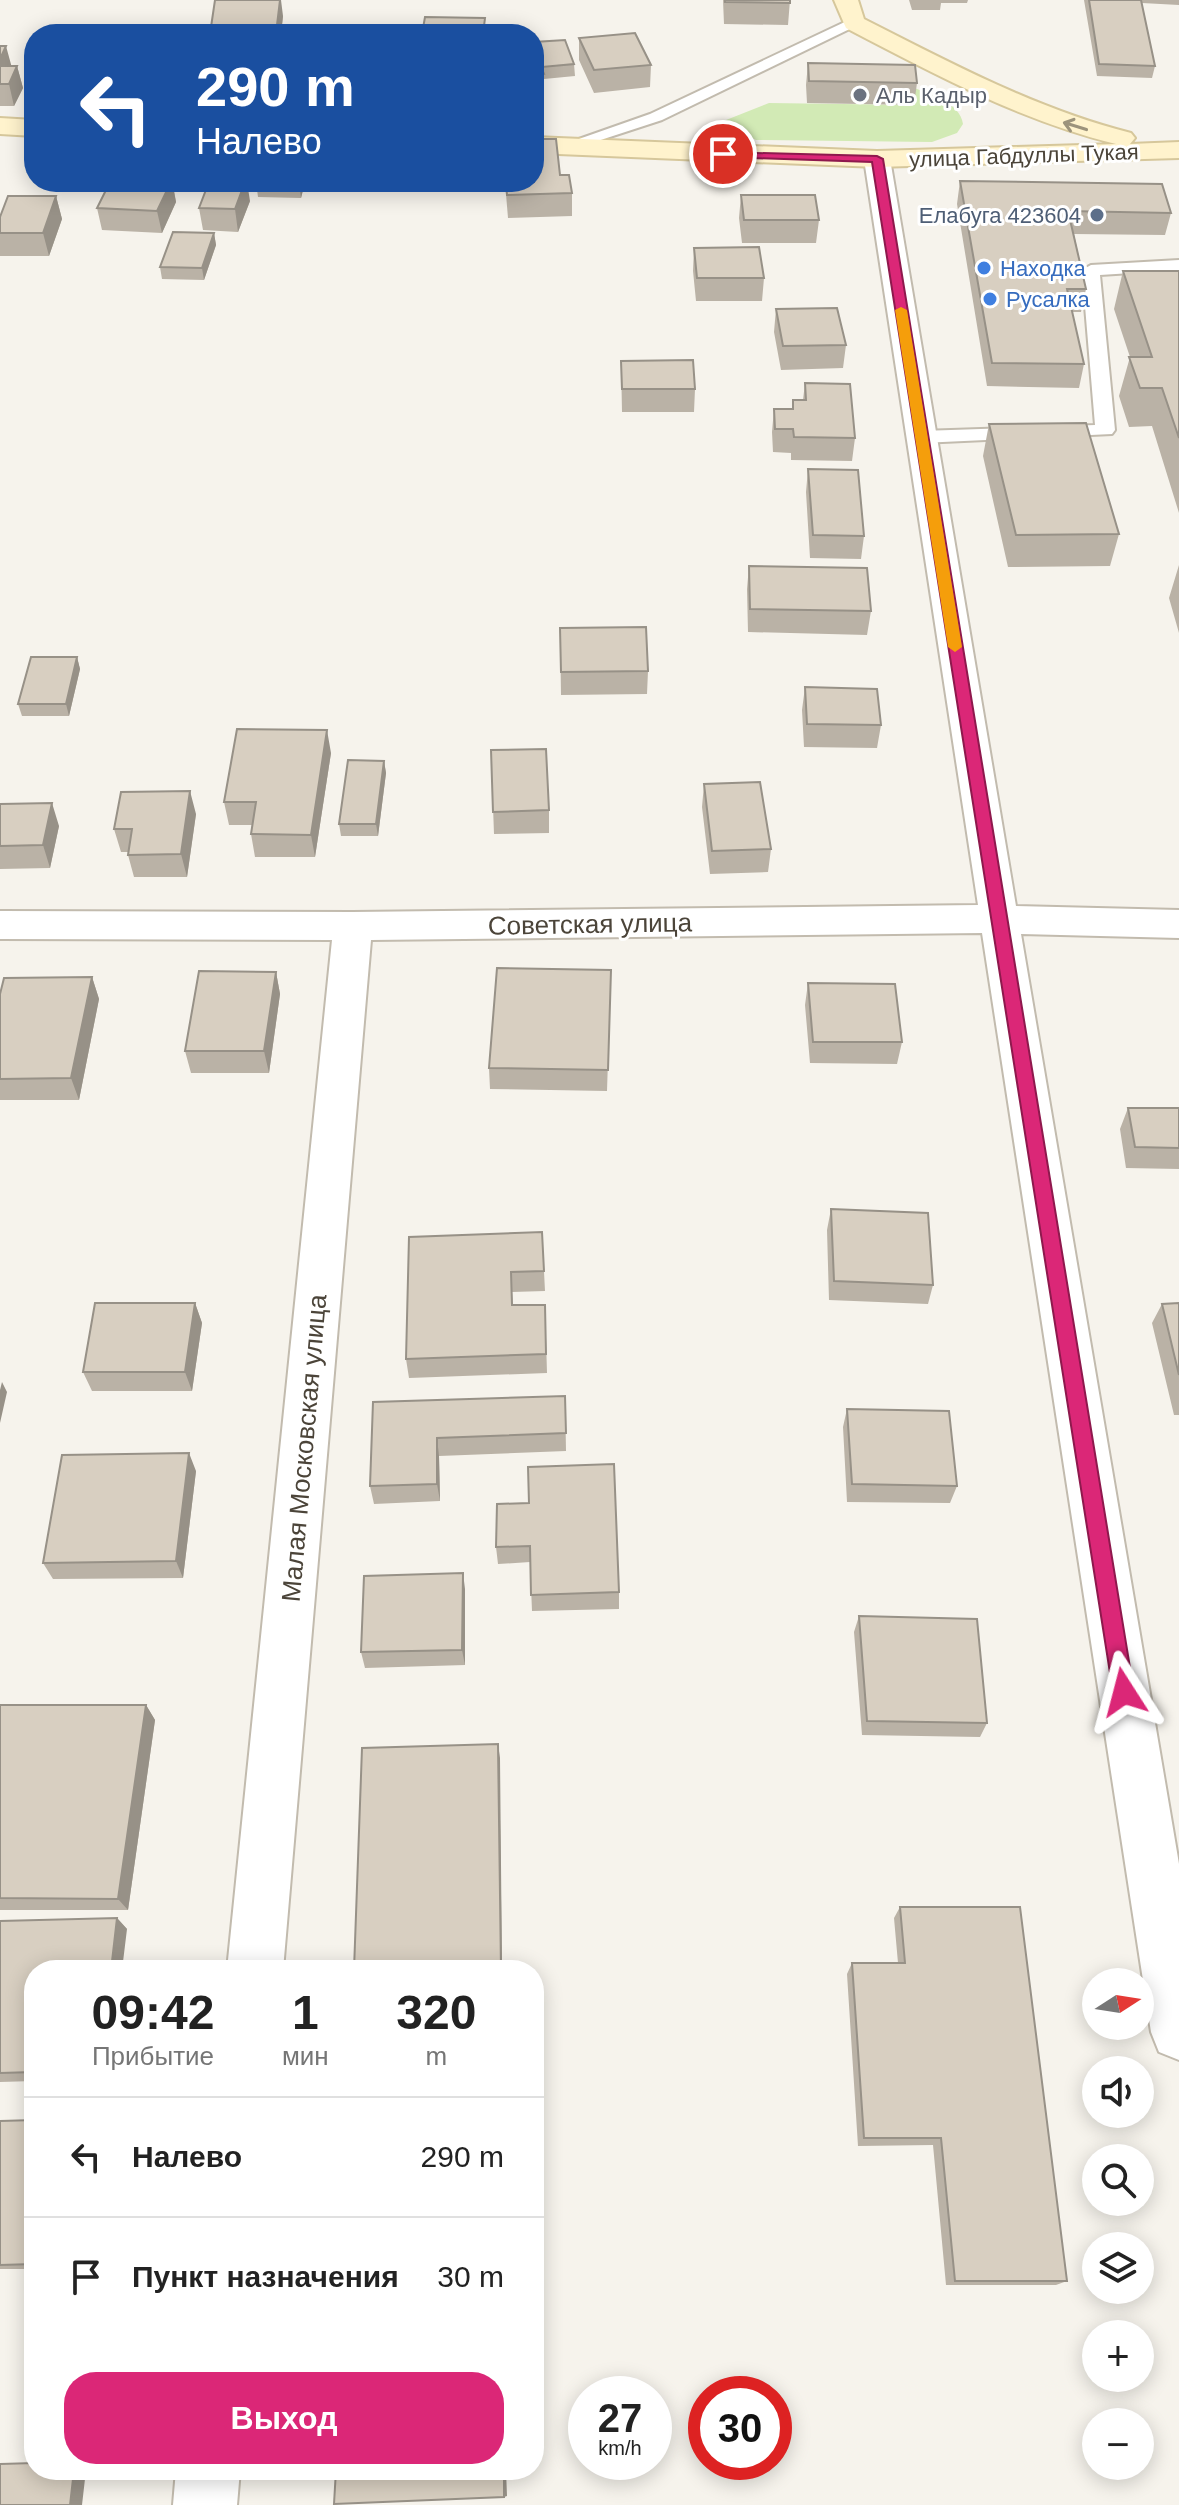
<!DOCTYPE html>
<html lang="ru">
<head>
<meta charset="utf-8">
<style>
  body { margin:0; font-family:Arial,sans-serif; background:#f6f6f6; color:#222; height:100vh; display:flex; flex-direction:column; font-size:30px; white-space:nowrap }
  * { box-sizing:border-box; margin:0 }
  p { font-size:26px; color:#767676 }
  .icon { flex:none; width:44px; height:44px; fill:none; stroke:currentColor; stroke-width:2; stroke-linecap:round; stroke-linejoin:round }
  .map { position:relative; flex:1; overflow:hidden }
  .details { position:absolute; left:24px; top:1960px; width:520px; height:520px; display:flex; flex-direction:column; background:#fff; border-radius:32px; box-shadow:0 4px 20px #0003 }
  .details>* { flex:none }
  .guide { position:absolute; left:24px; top:24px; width:520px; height:168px; border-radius:32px; box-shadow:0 4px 20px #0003; background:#1a4fa0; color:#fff; overflow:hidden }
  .needle { width:52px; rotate:78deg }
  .tools { position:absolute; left:1082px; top:1968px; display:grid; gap:16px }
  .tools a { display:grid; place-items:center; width:72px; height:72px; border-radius:50%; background:#fff; box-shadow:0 4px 20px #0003; font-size:40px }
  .speed { position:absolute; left:568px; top:2376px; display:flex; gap:16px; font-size:40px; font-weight:700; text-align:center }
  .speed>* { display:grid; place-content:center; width:104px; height:104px; border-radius:50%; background:#fff; box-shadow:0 4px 20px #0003; line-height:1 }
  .speed small { font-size:20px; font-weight:400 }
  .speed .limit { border:12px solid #d22; background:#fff; color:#111 }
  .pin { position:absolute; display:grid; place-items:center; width:68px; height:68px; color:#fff; margin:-34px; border:4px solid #fff; border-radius:50%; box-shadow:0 2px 8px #0007 }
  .me { position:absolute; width:88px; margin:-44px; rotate:351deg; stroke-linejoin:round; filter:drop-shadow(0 0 6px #0008) }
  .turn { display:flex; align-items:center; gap:28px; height:168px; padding:0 40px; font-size:36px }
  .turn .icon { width:104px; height:104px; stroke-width:2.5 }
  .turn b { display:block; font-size:56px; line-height:68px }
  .eta { display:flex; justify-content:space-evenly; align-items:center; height:136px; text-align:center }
  .eta b { font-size:48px; font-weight:700; line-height:56px }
  .primary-button { display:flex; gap:16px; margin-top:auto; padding:16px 40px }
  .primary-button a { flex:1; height:92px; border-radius:32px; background:#db2777; color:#fff; font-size:32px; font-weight:700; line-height:92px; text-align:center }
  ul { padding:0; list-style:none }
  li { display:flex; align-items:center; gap:24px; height:120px; padding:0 40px; border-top:2px solid #e0e0e0 }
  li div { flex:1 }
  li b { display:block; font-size:30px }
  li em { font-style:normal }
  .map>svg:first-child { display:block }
  .green { fill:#d2eab5 }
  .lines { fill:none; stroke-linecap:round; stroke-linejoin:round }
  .lane-casing { stroke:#c2bbae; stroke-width:4 }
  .street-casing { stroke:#c2bbae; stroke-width:4 }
  .secondary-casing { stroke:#d6c79b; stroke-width:4 }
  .lane { fill:#fff; fill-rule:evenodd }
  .street { fill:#fff; fill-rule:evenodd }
  .secondary { fill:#fff3cd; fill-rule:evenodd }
  .wall { fill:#bab2a6 }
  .shaded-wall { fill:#979187 }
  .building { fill:#d8cfc1; stroke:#979187; stroke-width:2 }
  .oneway { stroke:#9c937c }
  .route { fill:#db2777; stroke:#8e194d; stroke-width:2 }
  .slow { fill:#f59e0b }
  .worship-dot { fill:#6b7280; stroke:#fff; stroke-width:3 }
  .service-dot { fill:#5c6f8a; stroke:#fff; stroke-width:3 }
  .shop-dot { fill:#3f7fe0; stroke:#fff; stroke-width:3 }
  .labels { text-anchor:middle; stroke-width:6; stroke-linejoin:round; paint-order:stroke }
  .far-worship-label { font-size:22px; fill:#5b616d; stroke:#fff; text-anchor:start }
  .far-street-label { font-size:22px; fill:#4b4439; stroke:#fff }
  .far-service-label { font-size:22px; fill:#4e5e75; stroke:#fff; text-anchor:end }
  .far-shop-label { font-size:22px; fill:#366cbe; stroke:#fff; text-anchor:start }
  .street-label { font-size:26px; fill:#4b4439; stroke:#fff }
</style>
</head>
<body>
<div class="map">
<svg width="1179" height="2505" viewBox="0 0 1179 2505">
  <rect width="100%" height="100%" fill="#f6f3ec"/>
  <!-- green -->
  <path class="green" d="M913,87c18,9 47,15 50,37l-6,9 -25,9 -176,-2 -35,-18 48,-19 146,2z"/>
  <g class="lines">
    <!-- lane casing -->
    <g class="lane-casing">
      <path id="lane" d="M849,20l13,3 -200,97 -89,29 -14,-3 91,-32z
        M1179,260v10l-79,5 15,155 -3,4 -191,9 -10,-6 10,-6 174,-6 -13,-155 9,-5z"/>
    </g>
    <!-- street casing -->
    <g class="street-casing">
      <path id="street" d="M877,151l13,8 126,747 163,4v28l-158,-4 158,930v196l-20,-8 -8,-20 -169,-1099 -611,7 -88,1030h-56l105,-1030 -332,-1v-28l353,1 625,-7 -114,-746z
        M176,2470h64l-3,35h-64z"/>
    </g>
    <!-- secondary casing -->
    <g class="secondary-casing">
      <path id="secondary" d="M834,0h24l6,19c87,44 172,90 267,114l4,5 -5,6 49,-2v16l-302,9 -343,-14v-16l343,14 239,-7c-97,-24 -182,-70 -270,-116z
        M0,118l34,2v16l-34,-2z"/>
    </g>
    <!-- lane -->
    <use href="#lane" class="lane"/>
    <!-- street -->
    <use href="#street" class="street"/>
    <!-- secondary -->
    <use href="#secondary" class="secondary"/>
  </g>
  <!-- wall -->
  <path class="wall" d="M723,0h67l-2,25 -64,-1z
    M909,0h59l-1,3h-26l-1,7h-28z
    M1084,0h95v5l-37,-2 13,63 -3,12 -55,-2z
    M283,16l-2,18h-69l-1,-7z
    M579,38l72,27 -1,22 -56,6 -15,-33z
    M534,42l40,22 1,12 -31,3v6l-10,1z
    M0,46l11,20h6l6,22 -9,18h-14z
    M808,63l109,20 -3,22 -107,-2 -1,-18z
    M560,175l12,18v23l-64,2 -3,-36z
    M960,181l211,32 -6,22 -91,-1 12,55 -5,23h-9l12,52 -5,24 -92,-2 -30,-182z
    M43,182h46l-4,10 -40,-2z
    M110,182h78l-3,8h-11l2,12 -14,31 -60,-3 -5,-22z
    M256,182h49l-4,16 -43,-1z
    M378,182h41l-2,4 -39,-2z
    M741,195l78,25 -3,23h-74l-3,-25z
    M56,196l6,23 -13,37h-49v-39z
    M250,201l-12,31 -35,-2 -4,-22z
    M214,233l2,12 -12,35 -42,-1 -2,-12z
    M694,248l70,30 -2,23h-66l-3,-30z
    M1123,271h56v242l-27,-87 -23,1 -10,-31 11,-39 -16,-48z
    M776,309l70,36 -3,23 -62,2 -7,-38z
    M621,361l74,28 -1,23h-72z
    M805,383l50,55 -3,23 -61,-1v-7l-18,-1 -1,-20 2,-23h18l1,-9h10z
    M989,424l130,110 -9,32 -102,1 -25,-111z
    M808,469l56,67 -3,23 -51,-1 -4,-66z
    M1179,565v68l-10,-35z
    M749,566l122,45 -4,24 -119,-3 -1,-43z
    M560,628l88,43 -1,23 -86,1z
    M77,657l3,12 -11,47h-47l-4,-12z
    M805,687l76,38 -4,23 -73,-1 -2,-37z
    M491,750l58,60v23l-55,1z
    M331,753l-16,104h-60l-4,-23 1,-9h-23l-5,-23z
    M384,761l2,12 -8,63h-37l-2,-12z
    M704,784l67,65 -3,23 -58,2 -8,-67z
    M0,804l59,22 -9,42 -50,1z
    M196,814l-9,63h-53l-6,-22v-3h-7l-7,-23z
    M611,970l-4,121 -117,-2 -1,-21z
    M276,972l4,22 -11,79h-78l-6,-22z
    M92,977l7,22 -20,101h-79v-106z
    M808,983l94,59 -5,22 -87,-1 -5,-58z
    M1128,1108h51v61l-53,-1 -6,-39z
    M831,1209l102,76 -5,19 -99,-4 -2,-70z
    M542,1232l3,59 -33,1 1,13h32l2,68 -138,5 -3,-19z
    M195,1303l7,20 -10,68h-100l-9,-19z
    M1179,1303v112h-5l-22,-92 10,-19z
    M565,1396l1,55 -127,5 1,45 -66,3 -4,-18 3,-84z
    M847,1409l110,77 -7,17 -103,-1 -4,-75z
    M196,1471l-13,107 -130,1 -10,-16z
    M497,1504l122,88v17l-87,2 -2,-49 -32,2 -2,-17z
    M465,1589v76l-100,3 -4,-16z
    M859,1616l128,107 -7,14 -118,-2 -8,-103z
    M0,1705h146l9,15 -27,190h-128z
    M900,1907l167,374 -11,4h-110l-13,-140 -75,1 -11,-172 5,-11h46l-4,-45z
    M117,1918l10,11 -93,41v111l-34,1v-161z
    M34,2120v149h-34v-148z"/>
  <!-- shaded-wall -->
  <path class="shaded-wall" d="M280,0h1l2,16 -2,18h-2l-2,-9z
    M6,46l6,22 -12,12v-21z
    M17,66l6,22 -9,18 -5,-22z
    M83,182h6l-4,10z
    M171,182h1l4,20 -14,31 -5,-22z
    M245,182h2l3,19 -12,31 -3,-23z
    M299,182h6l-4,16z
    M56,196l6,23 -13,37 -6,-23z
    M214,233l2,12 -12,35 -2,-12z
    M77,657l3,12 -11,47 -3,-12z
    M327,730l4,23 -16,104 -4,-22z
    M384,761l2,12 -8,63 -2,-12z
    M190,791l6,23 -9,63 -6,-23z
    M52,803l7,23 -9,42 -7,-23z
    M276,972l4,22 -11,79 -5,-22z
    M92,977l7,22 -20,101 -8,-22z
    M195,1303l7,20 -10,68 -7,-19z
    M2,1382l5,10 -7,31v-33z
    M437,1438l2,18 1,45 -3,-17z
    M189,1453l7,18 -13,107 -7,-17z
    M463,1573l2,16v76l-3,-15z
    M146,1705l9,15 -27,190 -10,-11z
    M498,1744l2,14 2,212h-1z
    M117,1918l10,11 -5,41h-11z
    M74,2470h12l-4,35h-12z
    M504,2470h2l1,26 -3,1z"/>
  <!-- building -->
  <path class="building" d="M215,0h65l-3,25 -66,2z
    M725,0h65v3l-65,-1z
    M1089,0h52l14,66 -56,-2z
    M425,17l60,1 -2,16h-61z
    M54,30l57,1 -2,3h-56z
    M635,33l16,32 -57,5 -15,-32z
    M565,40l9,24 -33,3 3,7 -10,1v-33z
    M0,46h6l-6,13z
    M808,63l107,2 2,18 -108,-2z
    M0,66h17l-8,18h-9z
    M534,139h22l4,36h9l3,18 -65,2 -1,-13h28z
    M960,181l202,3 9,29 -103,-2 18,78h-19l17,75 -92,-1z
    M110,182h61l-14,29 -60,-3z
    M209,182h36l-10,27 -36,-1z
    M741,195h74l4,25h-75z
    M8,196h48l-13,37h-43v-16z
    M173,232l41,1 -12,35 -42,-1z
    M759,247l5,31h-67l-3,-30z
    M1123,271h56v167l-17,-50h-22l-11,-31h23z
    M837,308l9,37 -63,1 -7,-37z
    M693,360l2,29h-73l-1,-28z
    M805,383l45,1 5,54 -61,-1 -1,-8h-18l-1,-20h19v-9h13z
    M1086,423l33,111 -103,1 -27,-111z
    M808,469l50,1 6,66 -51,-1z
    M749,566l118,2 4,43 -121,-2z
    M646,627l2,44 -87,1 -1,-44z
    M31,657h46l-11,47h-48z
    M805,687l72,2 4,36 -74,-1z
    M237,729l90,1 -16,105 -60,-1 5,-32h-32z
    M546,749l3,61 -56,2 -2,-62z
    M348,760l36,1 -8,63h-37z
    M760,782l11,67 -59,2 -8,-67z
    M190,791l-9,63 -53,1 4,-26h-18l7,-37z
    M52,803l-9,42 -43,1v-42z
    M497,968l114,2 -3,100 -119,-2z
    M199,971l77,1 -12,79h-79z
    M92,977l-21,101 -71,1v-85l4,-16z
    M808,983l87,1 7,58h-89z
    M1128,1108h51v40l-44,-1z
    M831,1209l97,4 5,72 -99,-4z
    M542,1232l2,39 -33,1 1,33h33l1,49 -140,5 3,-122z
    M95,1303h100l-10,69h-102z
    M1179,1303v72l-17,-71z
    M565,1396l1,37 -129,5v46l-67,2 3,-84z
    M847,1409l102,2 8,75 -105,-2z
    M189,1453l-13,108 -133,2 19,-108z
    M614,1464l5,128 -88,3 -1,-49 -34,1 1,-43 32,-1 -1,-36z
    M463,1573l-1,77 -101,2 3,-76z
    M859,1616l118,3 10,104 -120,-2z
    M0,1705h146l-28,194 -118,-1z
    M498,1744l3,226h-147l8,-222z
    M900,1907h120l47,374h-112l-14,-143h-77l-12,-175h53z
    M117,1918l-6,52h-77v102l-34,1v-152z
    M34,2120v144l-34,1v-144z
    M34,2463v7h40l-4,35h-70v-41z
    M336,2470h168v27l-170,7z"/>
  <!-- one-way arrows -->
  <defs><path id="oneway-shaft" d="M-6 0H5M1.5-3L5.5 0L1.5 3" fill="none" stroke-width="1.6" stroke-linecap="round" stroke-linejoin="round" transform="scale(2)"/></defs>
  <use class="oneway" href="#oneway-shaft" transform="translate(1075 126) rotate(-163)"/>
  <!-- route -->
  <path class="route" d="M719,152l158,4 6,3 251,1533 -3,7 -7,3 -8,-3 -3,-7 -241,-1530 -149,-5z"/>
  <!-- slow -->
  <path class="slow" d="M901,307l6,3 55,337 -7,5 -7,-5 -53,-337z"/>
  <!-- markers -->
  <circle class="worship-dot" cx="860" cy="95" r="8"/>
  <circle class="service-dot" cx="1097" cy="215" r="8"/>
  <g class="shop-dot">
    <circle cx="984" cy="268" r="8"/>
    <circle cx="990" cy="299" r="8"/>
  </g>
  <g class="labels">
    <!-- far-worship labels -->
    <g class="far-worship-label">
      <text x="876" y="103">Аль Кадыр</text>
    </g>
    <!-- far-street labels -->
    <g class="far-street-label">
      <text transform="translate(1024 155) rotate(-2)" y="8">улица Габдуллы Тукая</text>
    </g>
    <!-- far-service labels -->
    <g class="far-service-label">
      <text x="1081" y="223">Елабуга 423604</text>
    </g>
    <!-- far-shop labels -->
    <g class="far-shop-label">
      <text x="1000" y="276">Находка</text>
      <text x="1006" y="307">Русалка</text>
    </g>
    <!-- street labels -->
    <g class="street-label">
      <text transform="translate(590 924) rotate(-1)" y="9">Советская улица</text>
      <text transform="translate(304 1448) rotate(-85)" y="9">Малая Московская улица</text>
    </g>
  </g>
</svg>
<div class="tools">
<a><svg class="needle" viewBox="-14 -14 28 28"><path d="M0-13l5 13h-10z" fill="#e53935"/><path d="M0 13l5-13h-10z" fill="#767676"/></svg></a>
<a><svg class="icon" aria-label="sound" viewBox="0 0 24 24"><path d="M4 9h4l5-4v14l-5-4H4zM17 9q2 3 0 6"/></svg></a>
<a><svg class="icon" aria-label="search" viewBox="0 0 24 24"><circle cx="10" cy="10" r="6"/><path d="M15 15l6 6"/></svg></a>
<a><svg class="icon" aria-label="layers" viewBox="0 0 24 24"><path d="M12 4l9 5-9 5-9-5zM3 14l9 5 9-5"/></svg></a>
<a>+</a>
<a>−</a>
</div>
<div class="speed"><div>27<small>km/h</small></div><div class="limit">30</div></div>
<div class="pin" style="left:723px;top:154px;background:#d93025"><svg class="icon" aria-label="arrive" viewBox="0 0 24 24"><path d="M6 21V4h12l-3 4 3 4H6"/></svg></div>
<svg class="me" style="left:1124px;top:1692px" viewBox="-20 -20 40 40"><path d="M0-17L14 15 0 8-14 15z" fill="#db2777" stroke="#fff" stroke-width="4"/></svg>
<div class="guide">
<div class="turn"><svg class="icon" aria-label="left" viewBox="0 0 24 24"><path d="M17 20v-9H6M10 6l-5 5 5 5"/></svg><div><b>290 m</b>Налево</div></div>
</div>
<section class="details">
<div class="eta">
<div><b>09:42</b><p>Прибытие</p></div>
<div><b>1</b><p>мин</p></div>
<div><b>320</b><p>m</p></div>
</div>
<ul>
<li><svg class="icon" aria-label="left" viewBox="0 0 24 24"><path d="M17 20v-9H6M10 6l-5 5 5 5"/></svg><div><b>Налево</b></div><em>290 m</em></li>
<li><svg class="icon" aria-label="arrive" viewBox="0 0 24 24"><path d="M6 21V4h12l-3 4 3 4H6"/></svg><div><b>Пункт назначения</b></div><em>30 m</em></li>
</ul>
<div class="primary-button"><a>Выход</a></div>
</section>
</div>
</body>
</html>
